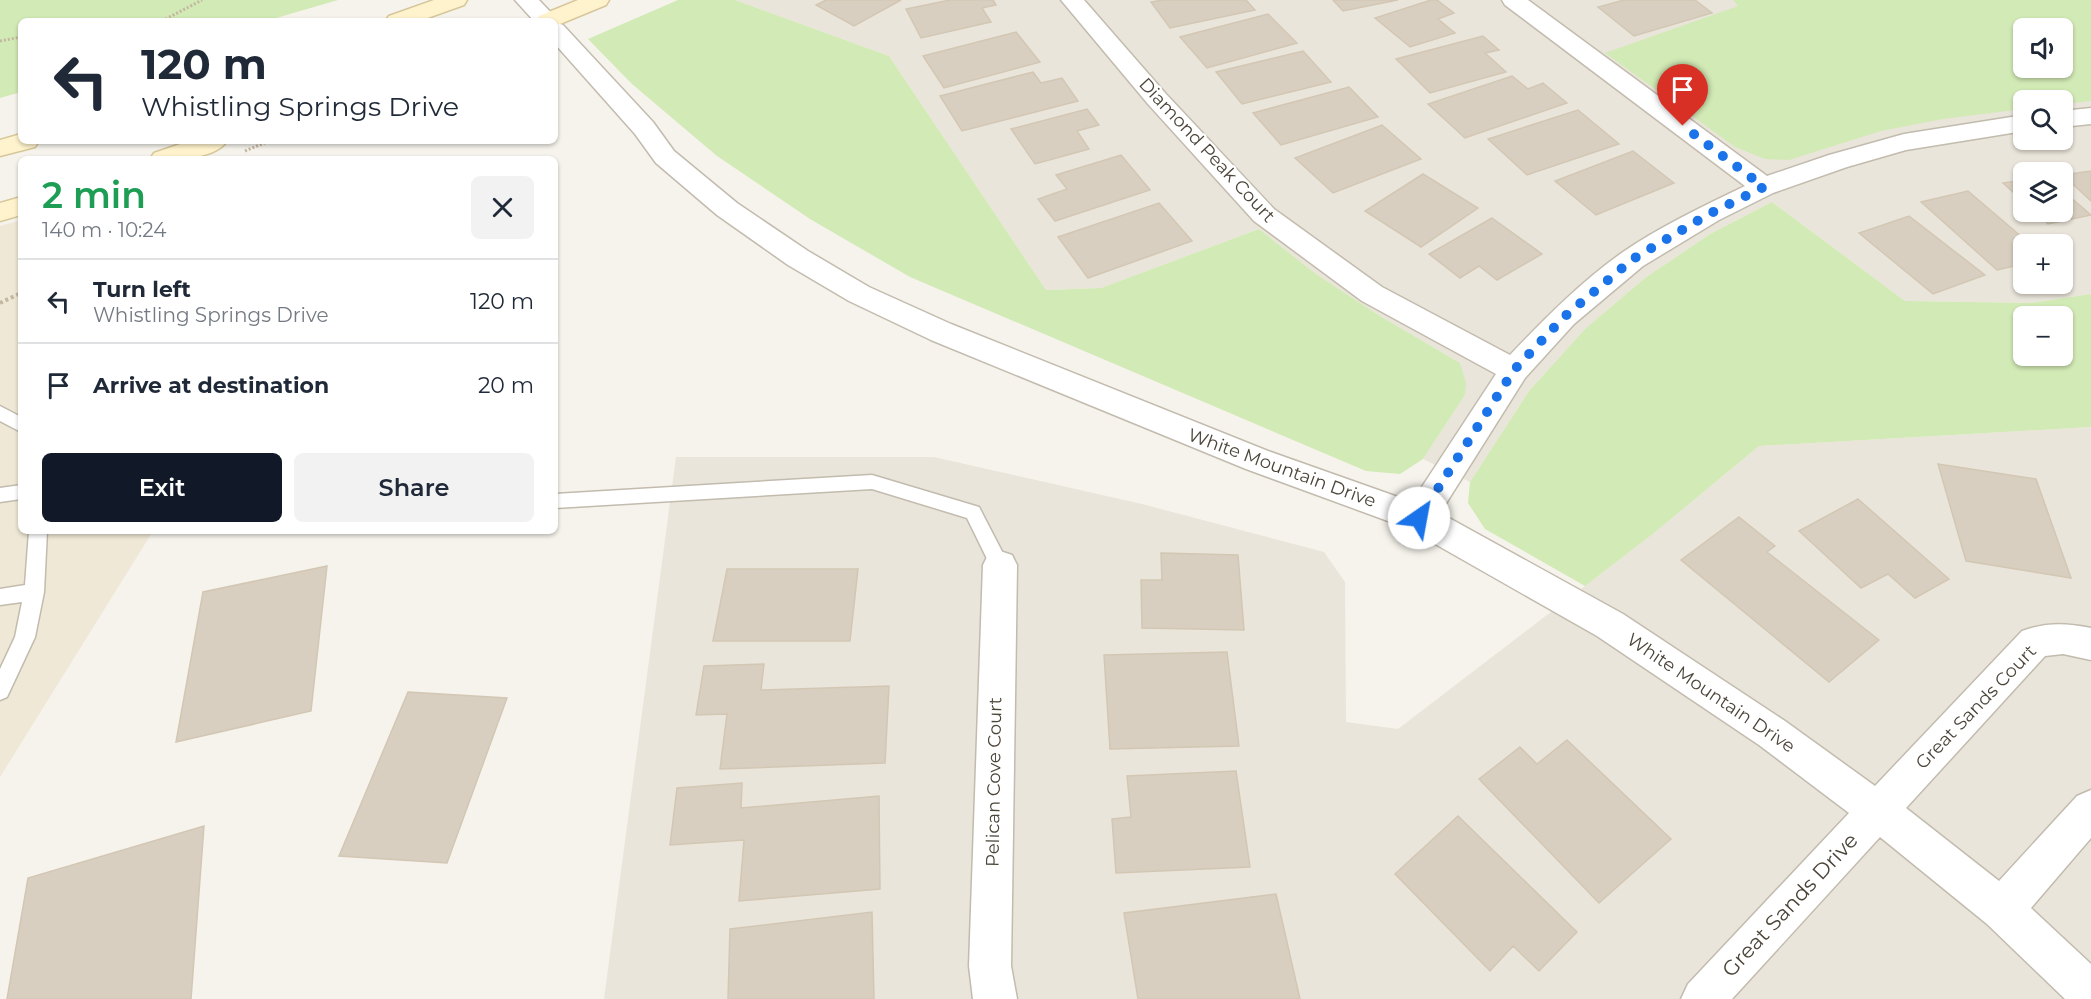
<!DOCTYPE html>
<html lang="en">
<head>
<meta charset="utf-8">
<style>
  body { margin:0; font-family:Montserrat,sans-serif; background:#f2f2f3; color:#1f2937; height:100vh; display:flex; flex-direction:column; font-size:22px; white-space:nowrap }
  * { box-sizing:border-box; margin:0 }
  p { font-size:20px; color:#747a83 }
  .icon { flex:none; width:33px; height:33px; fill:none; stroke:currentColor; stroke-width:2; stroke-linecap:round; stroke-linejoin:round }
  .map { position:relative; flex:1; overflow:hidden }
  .drawer { position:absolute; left:18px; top:156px; width:540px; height:378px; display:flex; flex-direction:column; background:#fff; border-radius:9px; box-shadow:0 2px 4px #0004 }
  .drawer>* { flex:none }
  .banner { position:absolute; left:18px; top:18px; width:540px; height:126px; border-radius:9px; box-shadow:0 2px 4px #0004; background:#fff; color:#1f2937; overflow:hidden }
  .fabs { position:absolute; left:2013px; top:18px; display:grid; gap:12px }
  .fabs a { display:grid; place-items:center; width:60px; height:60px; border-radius:9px; background:#fff; box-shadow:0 2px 4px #0004; font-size:30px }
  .pin { position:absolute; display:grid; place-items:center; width:51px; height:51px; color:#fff; margin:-62px -26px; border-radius:50% 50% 50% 0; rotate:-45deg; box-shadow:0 0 6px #0007 }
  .pin .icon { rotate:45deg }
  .me { position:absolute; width:66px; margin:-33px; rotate:33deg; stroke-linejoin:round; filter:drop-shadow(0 0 4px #0008) }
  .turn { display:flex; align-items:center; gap:21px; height:126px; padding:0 24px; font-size:27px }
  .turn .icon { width:78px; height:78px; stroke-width:2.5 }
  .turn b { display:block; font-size:42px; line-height:51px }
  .round { display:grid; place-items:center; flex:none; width:63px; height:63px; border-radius:9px; background:#f2f2f3 }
  .headline { display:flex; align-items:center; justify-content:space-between; height:102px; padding:0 24px }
  h1 { font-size:36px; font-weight:600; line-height:45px; color:#1e9e55 }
  .cta { display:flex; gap:12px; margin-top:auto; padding:12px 24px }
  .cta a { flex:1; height:69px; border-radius:9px; background:#111827; color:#fff; font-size:24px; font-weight:600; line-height:69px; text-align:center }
  .cta a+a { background:#f2f2f3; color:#1f2937 }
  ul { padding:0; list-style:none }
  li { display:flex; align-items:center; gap:18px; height:84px; padding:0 24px; border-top:2px solid #e0e1e3 }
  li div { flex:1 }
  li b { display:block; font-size:22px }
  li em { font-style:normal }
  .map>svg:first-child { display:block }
  .residential { fill:#eae5da; fill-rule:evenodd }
  .education { fill:#efe8d6 }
  .green { fill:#d2eab5; fill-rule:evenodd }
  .building { fill:#d8cfc1; stroke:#d3c7b4; stroke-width:1.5 }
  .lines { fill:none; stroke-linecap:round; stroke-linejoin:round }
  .service-casing { stroke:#c2bbae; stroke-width:3 }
  .minor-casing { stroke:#c2bbae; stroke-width:3 }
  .secondary-casing { stroke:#d6c79b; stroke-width:3 }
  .path-far1 { stroke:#c4b79f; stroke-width:3; stroke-dasharray:2 2; stroke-linecap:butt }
  .path { stroke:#c4b79f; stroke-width:4; stroke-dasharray:3 3; stroke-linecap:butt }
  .service { fill:#fff; fill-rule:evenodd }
  .minor { fill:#fff; fill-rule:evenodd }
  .secondary { fill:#fff3cd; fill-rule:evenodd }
  .route { stroke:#1a73e8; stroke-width:10; stroke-dasharray:0 18 }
  .labels { text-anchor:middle; stroke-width:4.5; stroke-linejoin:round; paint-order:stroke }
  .street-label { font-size:18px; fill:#4b4439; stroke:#fff }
  .near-street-label { font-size:21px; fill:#4b4439; stroke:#fff }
</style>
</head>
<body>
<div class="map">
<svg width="2091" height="999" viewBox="0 0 2091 999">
  <rect width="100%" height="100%" fill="#f6f3ec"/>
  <!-- residential -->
  <path class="residential" d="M735,0h1356v294l-60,9 -126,-2 -133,-99 -62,32 -65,44 -59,50 -57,63 -59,91 -47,-23 42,-64 -5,-32 -80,-47 -64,-42 -57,-45 -158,59 -55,2 -157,-234zM2024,28h38v40h-38zM2024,100h38v40h-38zM2024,172h38v40h-38zM2024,244h38v40h-38z
    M2091,427v572h-1487l72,-542h258l208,47 182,48 21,30 1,140 52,7 256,-196 105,-87z"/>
  <!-- education -->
  <path class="education" d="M21,220v311h132l-153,246v-551z"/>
  <!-- green -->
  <path class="green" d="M0,0h338l-72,21h-245v71l-21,6z
    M678,0h57l154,56 157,234 55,-2 158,-59 57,45 64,42 80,47 6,20 -1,12 -42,64 -23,15 -34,-3 -456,-194 -100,-58 -93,-63 -85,-72 -44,-45z
    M1733,0h358v101l-28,3 -1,-4h-38l-1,9 -80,10 -62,12 -92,29 -24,-1 -30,-12 -130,-94 133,-47zM2024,28h38v40h-38z
    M1772,202l133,99 126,2 60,-9v133l-332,19 -105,87 -69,53 -100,-57 -17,-26 2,-21 59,-91 57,-63 59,-50 65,-44zM2062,316v40h-38v-40z"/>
  <!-- building -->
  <path class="building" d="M826,0h75l-47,26 -38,-21z
    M950,0h43l3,5 -14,3 9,14 -70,16 -15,-29z
    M1163,0h83l9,10 -85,18 -19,-26z
    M1333,0h65l-55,11z
    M1431,0h6l17,13 -16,6 17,14 -45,14 -35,-29z
    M1624,0h71l17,13 -78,23 -36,-29z
    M1268,14l29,29 -90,25 -27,-31z
    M1016,32l24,30 -96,26 -21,-32z
    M1483,36l16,14 -14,3 21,19 -76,21 -34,-34z
    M1303,51l28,31 -89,22 -26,-32z
    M1033,72l8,11 21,-5 16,23 -116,30 -22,-35z
    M1512,76l16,13 15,-6 24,20 -102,35 -37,-34z
    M1349,87l29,30 -97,28 -28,-32z
    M1087,109l12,16 -22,6 12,18 -54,15 -24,-35z
    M1578,110l41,34 -92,31 -39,-36z
    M1382,125l39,34 -88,34 -38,-35z
    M1633,151l41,32 -78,32 -41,-34z
    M1121,155l29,35 -95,31 -17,-22 29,-10 -11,-14z
    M2091,171v30l-28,-26z
    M1423,174l55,34 -57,39 -56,-36z
    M2024,180v22l-21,-19z
    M2062,190l29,25 -43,9 -13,-12h27z
    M1968,191l62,53h-6v20l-27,6 -76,-68z
    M1159,203l33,38 -104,37 -30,-41z
    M1909,216l76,59 -52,19 -74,-61z
    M1492,218l50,36 -45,26 -18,-14 -19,12 -31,-24z
    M1938,464l98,15 35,99 -105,-17z
    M1858,499l91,80 -34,19 -27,-24 -27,14 -62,-57z
    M1739,517l36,29 -8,6 112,88 -50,42 -148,-122z
    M1161,553l77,2 6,75 -102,-2 -1,-48h21z
    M327,566l-16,145 -135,31 27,-150z
    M727,569h131l-8,72h-137z
    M1227,652l12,94 -129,3 -6,-94z
    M764,664l-3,26 128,-4 -4,77 -165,6 7,-55 -31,1 8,-49z
    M408,692l99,6 -60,165 -108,-7z
    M1567,740l104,99 -72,64 -120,-124 41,-32 17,17z
    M1236,771l14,96 -134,6 -4,-54 19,-2 -4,-41z
    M742,783l-1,25 138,-12 1,93 -141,12 5,-61 -74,5 7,-57z
    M1458,816l119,116 -38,39 -26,-25 -23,25 -95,-97z
    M204,826l-13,173h-184l21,-121z
    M1276,894l24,105h-162l-14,-86z
    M872,912l2,87h-146l2,-70z"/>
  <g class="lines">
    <!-- service casing -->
    <g class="service-casing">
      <path id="service" d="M0,406l21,11v15l-21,-11z
        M872,475l107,32 30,58 -2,6 -7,2 -7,-2 -26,-53 -95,-29 -317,19v-14z
        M21,485v14l-21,3v-14z
        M29,531h18l-3,61 -9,45 -28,60 -7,3v-31l15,-32 7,-35 -22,3v-16l25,-4z"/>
    </g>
    <!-- minor casing -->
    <g class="minor-casing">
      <path id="minor" d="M515,0h24l20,21 -2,2 6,2 90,97 21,29 63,52 71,48 61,36 82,37 317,127 144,51 84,-128 -134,-73 -108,-80 -106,-117 -87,-104h23l82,94 108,115 108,78 128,68c35,-37 72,-74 113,-103 38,-26 81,-46 122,-66l-240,-181 -3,-5h26l239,176 62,-21 75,-21 120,-19v16l-118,19 -59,17 -74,26 -54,27 -76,46 -69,58 -49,54 -85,135 183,101 162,107 90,65 147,-155c25,-9 44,-8 69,-3v32l-28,-6 -18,2 -139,152 93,73 78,-85 14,-6v48l-60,70 60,56v35h-26l-78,-75 -107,-87 -148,162h-51l7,-15 161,-171 -90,-68 -162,-109 -190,-108 -161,-59 -315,-129 -82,-39 -61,-36 -71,-50 -61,-52 -21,-29 -80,-90v-23h-21z
        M2091,108v16l-29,3v-16z
        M1000,551l12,4 5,10 -6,401 6,33h-44l-4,-33 14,-401 5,-10z"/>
    </g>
    <!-- secondary casing -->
    <g class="secondary-casing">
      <path id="secondary" d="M434,0h33l-3,5 -45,16h-34l4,-5z
        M578,0h31l-3,5 -51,21v-5h-20l4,-5z
        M21,134v7h18l-4,6 -35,9v-16z
        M189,141h38c-13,20 -56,18 -77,18l4,-6z
        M21,197v18l-21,6v-18z"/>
    </g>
    <!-- path-far1 -->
    <path class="path-far1" d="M162,21l40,-21
      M0,41l21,-4
      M245,151l24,-10"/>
    <!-- path -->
    <path class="path" d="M0,303l21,-10"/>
    <!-- service -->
    <use href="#service" class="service"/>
    <!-- minor -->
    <use href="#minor" class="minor"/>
    <!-- secondary -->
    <use href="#secondary" class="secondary"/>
  </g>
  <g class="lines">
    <!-- route -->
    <path class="route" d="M1419,518l95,-148 50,-53 69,-58 76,-45 55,-27 -81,-61"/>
  </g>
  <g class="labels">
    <!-- street labels -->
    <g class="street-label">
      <text transform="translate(1207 150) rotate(47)" y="6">Diamond Peak Court</text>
      <text transform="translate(1282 468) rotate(20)" y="6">White Mountain Drive</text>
      <text transform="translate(1711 693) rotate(34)" y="6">White Mountain Drive</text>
      <text transform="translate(1976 707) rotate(-46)" y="6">Great Sands Court</text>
      <text transform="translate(994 782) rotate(-89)" y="6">Pelican Cove Court</text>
    </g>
    <!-- near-street labels -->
    <g class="near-street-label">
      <text transform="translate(1790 905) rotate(-47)" y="7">Great Sands Drive</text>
    </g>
  </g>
</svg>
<div class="fabs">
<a><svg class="icon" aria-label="sound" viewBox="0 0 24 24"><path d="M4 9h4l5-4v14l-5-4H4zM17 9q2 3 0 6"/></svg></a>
<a><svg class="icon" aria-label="search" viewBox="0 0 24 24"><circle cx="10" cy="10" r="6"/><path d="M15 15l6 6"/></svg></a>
<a><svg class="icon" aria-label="layers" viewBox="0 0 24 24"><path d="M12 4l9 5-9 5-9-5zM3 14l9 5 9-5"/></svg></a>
<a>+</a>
<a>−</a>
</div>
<div class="pin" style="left:1683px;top:126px;background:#d93025"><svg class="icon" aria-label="arrive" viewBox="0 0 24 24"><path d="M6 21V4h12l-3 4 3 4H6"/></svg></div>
<svg class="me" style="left:1419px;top:518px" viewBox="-20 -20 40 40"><circle r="19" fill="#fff"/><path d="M0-13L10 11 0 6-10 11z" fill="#1a73e8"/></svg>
<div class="banner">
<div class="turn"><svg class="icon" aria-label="left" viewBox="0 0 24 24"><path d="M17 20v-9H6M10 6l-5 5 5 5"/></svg><div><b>120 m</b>Whistling Springs Drive</div></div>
</div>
<section class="drawer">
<div class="headline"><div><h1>2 min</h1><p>140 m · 10:24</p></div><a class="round"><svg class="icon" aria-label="close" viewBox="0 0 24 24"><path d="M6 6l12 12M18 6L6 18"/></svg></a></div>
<ul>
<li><svg class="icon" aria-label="left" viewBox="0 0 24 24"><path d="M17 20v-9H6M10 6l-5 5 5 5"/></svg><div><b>Turn left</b><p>Whistling Springs Drive</p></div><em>120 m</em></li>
<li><svg class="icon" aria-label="arrive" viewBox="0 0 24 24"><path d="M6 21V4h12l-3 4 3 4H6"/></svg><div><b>Arrive at destination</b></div><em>20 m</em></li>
</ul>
<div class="cta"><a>Exit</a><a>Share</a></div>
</section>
</div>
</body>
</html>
